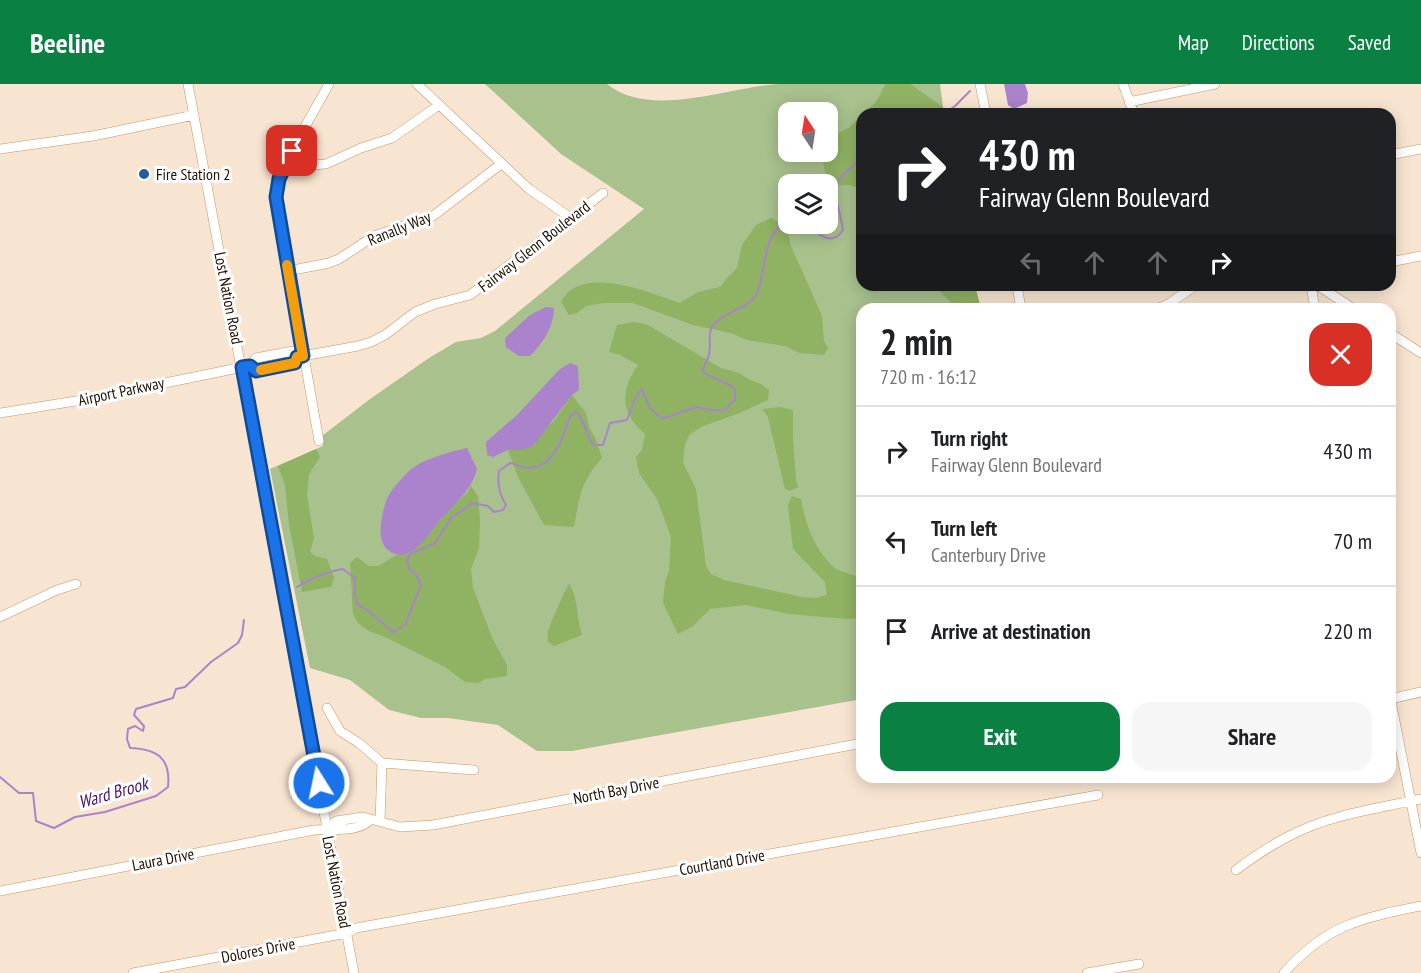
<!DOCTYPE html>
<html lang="en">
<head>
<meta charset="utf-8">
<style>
  body { margin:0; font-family:"PT Sans Narrow",sans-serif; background:#f6f6f6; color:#202124; height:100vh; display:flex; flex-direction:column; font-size:22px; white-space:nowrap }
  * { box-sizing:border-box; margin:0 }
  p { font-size:20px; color:#757577 }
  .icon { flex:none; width:33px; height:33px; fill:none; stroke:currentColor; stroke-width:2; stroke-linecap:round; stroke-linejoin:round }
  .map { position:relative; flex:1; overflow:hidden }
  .details { position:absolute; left:856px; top:219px; width:540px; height:480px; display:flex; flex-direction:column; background:#fff; border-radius:18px; box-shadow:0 3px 15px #0003 }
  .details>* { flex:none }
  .hud { position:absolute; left:856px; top:24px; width:540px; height:183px; border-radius:18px; box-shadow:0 3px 15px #0003; background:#202124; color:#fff; overflow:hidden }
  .needle { width:39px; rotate:348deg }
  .tools { position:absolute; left:778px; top:18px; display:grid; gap:12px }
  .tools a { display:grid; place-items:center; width:60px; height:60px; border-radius:12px; background:#fff; box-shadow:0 3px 15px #0003; font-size:30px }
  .pin { position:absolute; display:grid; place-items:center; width:51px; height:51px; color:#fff; margin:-26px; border-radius:12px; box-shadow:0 3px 9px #0006 }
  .me { position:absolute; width:66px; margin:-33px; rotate:350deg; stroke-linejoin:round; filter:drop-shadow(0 0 4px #0008) }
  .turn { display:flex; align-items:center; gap:21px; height:126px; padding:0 24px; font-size:27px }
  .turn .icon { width:78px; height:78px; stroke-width:2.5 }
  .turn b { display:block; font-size:42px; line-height:51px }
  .lanes { display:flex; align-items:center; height:57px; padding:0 24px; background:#0003; justify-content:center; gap:30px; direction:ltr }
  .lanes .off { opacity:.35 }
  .round { display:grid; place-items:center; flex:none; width:63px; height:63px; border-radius:18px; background:#f6f6f6 }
  .headline { display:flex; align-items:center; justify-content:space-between; height:102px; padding:0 24px }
  h1 { font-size:36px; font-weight:700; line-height:45px }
  .button { display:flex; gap:12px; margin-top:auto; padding:12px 24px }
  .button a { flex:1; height:69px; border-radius:18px; background:#0b8043; color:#fff; font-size:24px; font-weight:700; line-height:69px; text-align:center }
  .button a+a { background:#f6f6f6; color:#202124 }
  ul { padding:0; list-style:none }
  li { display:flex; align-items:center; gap:18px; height:90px; padding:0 24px; border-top:2px solid #e0e0e0 }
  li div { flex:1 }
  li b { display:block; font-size:22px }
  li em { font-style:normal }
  header { display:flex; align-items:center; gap:36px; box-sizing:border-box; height:84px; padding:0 30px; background:#0b8043; color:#fff }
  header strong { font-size:28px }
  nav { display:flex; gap:33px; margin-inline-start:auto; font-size:21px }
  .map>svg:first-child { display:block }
  .green { fill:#a8c18d; fill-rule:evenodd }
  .forest { fill:#8fb263 }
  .water { fill:#aa83cc }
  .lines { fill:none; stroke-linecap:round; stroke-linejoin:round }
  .stream { stroke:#aa83cc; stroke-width:2 }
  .minor-casing { stroke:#c49765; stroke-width:10 }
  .minor { stroke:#fff; stroke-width:9 }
  .route-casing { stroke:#114b97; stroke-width:15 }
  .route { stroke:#1a73e8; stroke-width:10 }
  .slow { stroke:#f59e0b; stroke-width:10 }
  .poi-dot { fill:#215f96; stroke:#fff; stroke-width:2 }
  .labels { text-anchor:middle; stroke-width:6; stroke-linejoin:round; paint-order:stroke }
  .poi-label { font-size:16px; fill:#211000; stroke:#fff; text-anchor:start }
  .street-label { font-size:16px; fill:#211000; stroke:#fff }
  .water-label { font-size:18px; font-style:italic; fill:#4c176e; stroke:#fff }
</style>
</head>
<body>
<header>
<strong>Beeline</strong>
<nav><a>Map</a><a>Directions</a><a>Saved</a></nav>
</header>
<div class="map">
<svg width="1421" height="889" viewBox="0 0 1421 889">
  <rect width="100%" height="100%" fill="#f8e5d1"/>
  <!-- green -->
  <path class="green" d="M485,0h122c44,36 124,2 173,0 53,0 107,0 160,0l4,30h-82v171h100l5,24h-105v390l-290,52h-35l-39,-26 -50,-7h-27l-32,-8 -39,-30 -40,-12 -40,-199 53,-23 -1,-10 48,-37 59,-41 27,-16 25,-4 14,-7 149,-122 -83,-55zM789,28h39v40h-39zM789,100h39v40h-39z"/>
  <!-- forest -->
  <path class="forest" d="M886,0h24l33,23 1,7h-81l12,-11z
    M862,31v74l-13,-4 -17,1c-7,-12 -10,-20 -8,-34h4v-10l3,-5 19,-10z
    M771,134l6,3 11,12 3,13 31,70 2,25 4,7 -4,7 -25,-2 -14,-7 -38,-6 -16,-7 -38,-8 -60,-22h-30l-17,3 -9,7 -8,2 -8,-13c21,-39 88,-9 119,1l18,-11 22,-5 7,-9 10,-10 5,-23 14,-20z
    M934,201h41l6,24h-28l-2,-6z
    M634,238l12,2 75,44 18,5 11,7 11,4 8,6 -1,10 -31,14 -34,12 -13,8 -5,10 -2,19 13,26 10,77 5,8 13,6 78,17 14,1 11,-3 -2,-13 -32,-33 -5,-44 4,-9 9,3c4,24 14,53 34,69 7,5 19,7 27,10v40l-15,1 -58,-5 -43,-9 -36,4 -17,17 -15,8 -15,-31 2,-21 4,-11 2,-34 -14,-38 -18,-26 -3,-16 6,-7 3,-16c-25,-21 -25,-43 -7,-69l-18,-10 -11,-3 8,-27z
    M572,311l14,18 3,14 7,12 6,19c-22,25 -22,37 -28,69l-30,-2 -26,-48 -10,-27h13l33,-29z
    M780,323l13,3v28l3,42 2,7 -8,4 -5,-2 -17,-72 -6,-8z
    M316,365l4,8 -11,17 -2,21 7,43 -4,14 5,4 12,3 7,19 -3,9 -29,5 -13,-68 -4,-39 -7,-19z
    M471,402l7,10 2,23 -1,29 -8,21 2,19 20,52 14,25v11l-22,3 -7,4 -13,-1 -20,-15 -60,-30 -16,-6 -11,-8 -5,-9 -3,-51 7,-6 12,9h9l19,-11 11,-2 19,-17 24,-29 16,-14z
    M569,500c9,12 8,36 13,51l-28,11 -6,-4c0,-4 -1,-7 0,-11 2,-6 18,-44 21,-47z"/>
  <!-- water -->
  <path class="water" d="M1004,0h21l3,9 -1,10 -13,6 -6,-4z
    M546,223l8,1c0,18 -11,35 -24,48h-11l-13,-9 -1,-9 25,-23z
    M570,279l8,3 1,24 -7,5 -39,51 -12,4h-13l-15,7 -6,-2 -1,-13 31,-27 43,-46z
    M467,364l10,21c-6,23 -22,34 -37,51 -9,11 -19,27 -32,33 -6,3 -12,2 -17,-1 -17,-9 -9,-37 -5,-51 3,-9 15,-22 22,-29 13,-13 42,-20 59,-24z"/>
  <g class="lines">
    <!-- stream -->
    <path class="stream" d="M944,30l11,-8 15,-15
      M806,140c11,9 26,24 37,6 -6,-40 -20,-43 19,-71
      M297,503c12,-8 32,-16 46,-18l12,9v19l4,9 10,5 24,21 12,-7 16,-40 -5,-11 -7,-5 -2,-9 3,-6 25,-11 16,-25 22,-15 15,3 6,6 9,-2 3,-5c-7,-11 -9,-21 -7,-34l11,-8c6,1 12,5 18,5 26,0 36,-33 42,-52l6,-4c10,9 9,23 18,33h9l7,-22 17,-3 9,-23 6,-8 8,19 12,11 34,-12 14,3h15l10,-11v-10c-10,-9 -22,-9 -33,-18 2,-6 6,-11 7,-17 3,-12 -3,-22 6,-31 11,-12 35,-15 42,-30 11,-26 3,-58 32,-74
      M0,693l19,16h14l3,28 18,7 21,-11 30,-5 51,-16 12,-9c3,-29 -11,-38 -38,-39l-3,-9 1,-10 7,-3 8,5 1,-5 -10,-11 2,-6 37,-11 3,-9 9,-2 26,-25 27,-19 4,-8 2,-15"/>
    <!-- minor casing -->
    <g class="minor-casing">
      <path id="minor" d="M188,0l166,889
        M417,0l112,105 42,29
        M980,0l6,30
        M1123,0l11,30
        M1129,18l86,-18
        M0,65l93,-13 101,-21
        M1390,71l31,-6
        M289,73l21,8 16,-1 35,-16 31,-10 47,-33
        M1390,178l31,-6
        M288,187l41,-8 10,-4 35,-23 59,-20 68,-52
        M1017,201l4,24
        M1311,201l4,24
        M1317,201l37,24
        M1157,225l13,-6 26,-18
        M1390,249l31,20
        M297,273l-4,-6 -37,7 -6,8 6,5 39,-8 2,-6 61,-11 13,-4 14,-7 30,-23 20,-8 35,-9 133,-102
        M0,329l82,-13 166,-34
        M319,357l-43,-244 7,-31 46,-82
        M0,533l57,-27 19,-6
        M1390,612l31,157
        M1390,615l31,-7
        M327,624l13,23 19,12 23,20 92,7
        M380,737l2,-58
        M327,744l9,-7 27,-4 37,10 33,-2 429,-82
        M1236,786c32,-24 64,-43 103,-53 27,-8 55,-12 82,-18
        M0,807l314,-61c17,-2 44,3 56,-10
        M133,889l214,-40 9,-5 742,-133
        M1087,889l52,-9
        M1284,889c42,-48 77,-55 137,-67"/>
    </g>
    <!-- minor -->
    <use href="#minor" class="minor"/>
  </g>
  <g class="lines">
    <!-- route casing -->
    <g class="route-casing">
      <path id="route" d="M292,67l-13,28 -3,18 27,159 -6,1 -2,6 -39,8 -6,-5 -8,1 77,416"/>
    </g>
    <!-- route -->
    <use href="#route" class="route"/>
    <!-- slow -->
    <path class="slow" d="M261,286l34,-7 2,-6 6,-1 -16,-91"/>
  </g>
  <!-- markers -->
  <circle class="poi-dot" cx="144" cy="90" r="6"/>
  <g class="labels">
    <!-- poi labels -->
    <g class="poi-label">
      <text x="156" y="96">Fire Station 2</text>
    </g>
    <!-- street labels -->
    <g class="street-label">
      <text transform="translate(399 144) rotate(-22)" y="6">Ranally Way</text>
      <text transform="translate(534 162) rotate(-38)" y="6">Fairway Glenn Boulevard</text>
      <text transform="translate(229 214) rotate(79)" y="6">Lost Nation Road</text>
      <text transform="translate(121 307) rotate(-12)" y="6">Airport Parkway</text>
      <text transform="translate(616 706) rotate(-11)" y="6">North Bay Drive</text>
      <text transform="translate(163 775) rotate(-11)" y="6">Laura Drive</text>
      <text transform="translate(722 778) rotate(-10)" y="6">Courtland Drive</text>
      <text transform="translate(337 798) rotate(79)" y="6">Lost Nation Road</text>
      <text transform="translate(258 866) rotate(-11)" y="6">Dolores Drive</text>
    </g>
    <!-- water labels -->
    <g class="water-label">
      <text transform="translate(113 709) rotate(-16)" y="6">Ward Brook</text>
    </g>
  </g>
</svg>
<div class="tools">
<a><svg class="needle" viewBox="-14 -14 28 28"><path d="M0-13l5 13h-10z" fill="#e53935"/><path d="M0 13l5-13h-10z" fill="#757577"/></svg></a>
<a><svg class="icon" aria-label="layers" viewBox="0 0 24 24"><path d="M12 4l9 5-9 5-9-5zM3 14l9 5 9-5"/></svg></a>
</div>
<div class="pin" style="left:292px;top:67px;background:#d93025"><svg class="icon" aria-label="arrive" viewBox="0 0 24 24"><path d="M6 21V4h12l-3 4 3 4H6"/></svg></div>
<svg class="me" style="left:319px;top:699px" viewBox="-20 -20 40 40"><circle r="17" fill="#1a73e8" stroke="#fff" stroke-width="3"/><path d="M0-11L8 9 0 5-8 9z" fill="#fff"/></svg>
<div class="hud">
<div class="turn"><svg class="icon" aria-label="right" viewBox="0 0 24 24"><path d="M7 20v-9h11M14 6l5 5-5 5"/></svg><div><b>430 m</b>Fairway Glenn Boulevard</div></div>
<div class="lanes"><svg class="icon off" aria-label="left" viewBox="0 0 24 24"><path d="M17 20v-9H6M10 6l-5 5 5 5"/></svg><svg class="icon off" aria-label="ahead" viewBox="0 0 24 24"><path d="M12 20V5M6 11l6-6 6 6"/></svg><svg class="icon off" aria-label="ahead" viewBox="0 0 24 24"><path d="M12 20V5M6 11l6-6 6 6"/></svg><svg class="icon" aria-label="right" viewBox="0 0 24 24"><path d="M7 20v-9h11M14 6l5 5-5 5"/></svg></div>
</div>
<section class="details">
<div class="headline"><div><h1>2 min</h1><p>720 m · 16:12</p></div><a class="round" style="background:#d93025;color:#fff"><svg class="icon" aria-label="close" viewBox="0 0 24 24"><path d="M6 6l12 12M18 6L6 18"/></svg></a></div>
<ul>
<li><svg class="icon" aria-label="right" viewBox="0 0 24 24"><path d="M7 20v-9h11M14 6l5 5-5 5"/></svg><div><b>Turn right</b><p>Fairway Glenn Boulevard</p></div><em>430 m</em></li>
<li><svg class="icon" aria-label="left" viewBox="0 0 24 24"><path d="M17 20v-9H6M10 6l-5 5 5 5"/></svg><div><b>Turn left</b><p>Canterbury Drive</p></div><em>70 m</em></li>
<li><svg class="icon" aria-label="arrive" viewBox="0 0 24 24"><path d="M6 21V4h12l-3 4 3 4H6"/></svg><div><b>Arrive at destination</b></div><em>220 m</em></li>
</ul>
<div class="button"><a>Exit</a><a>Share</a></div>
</section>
</div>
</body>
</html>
